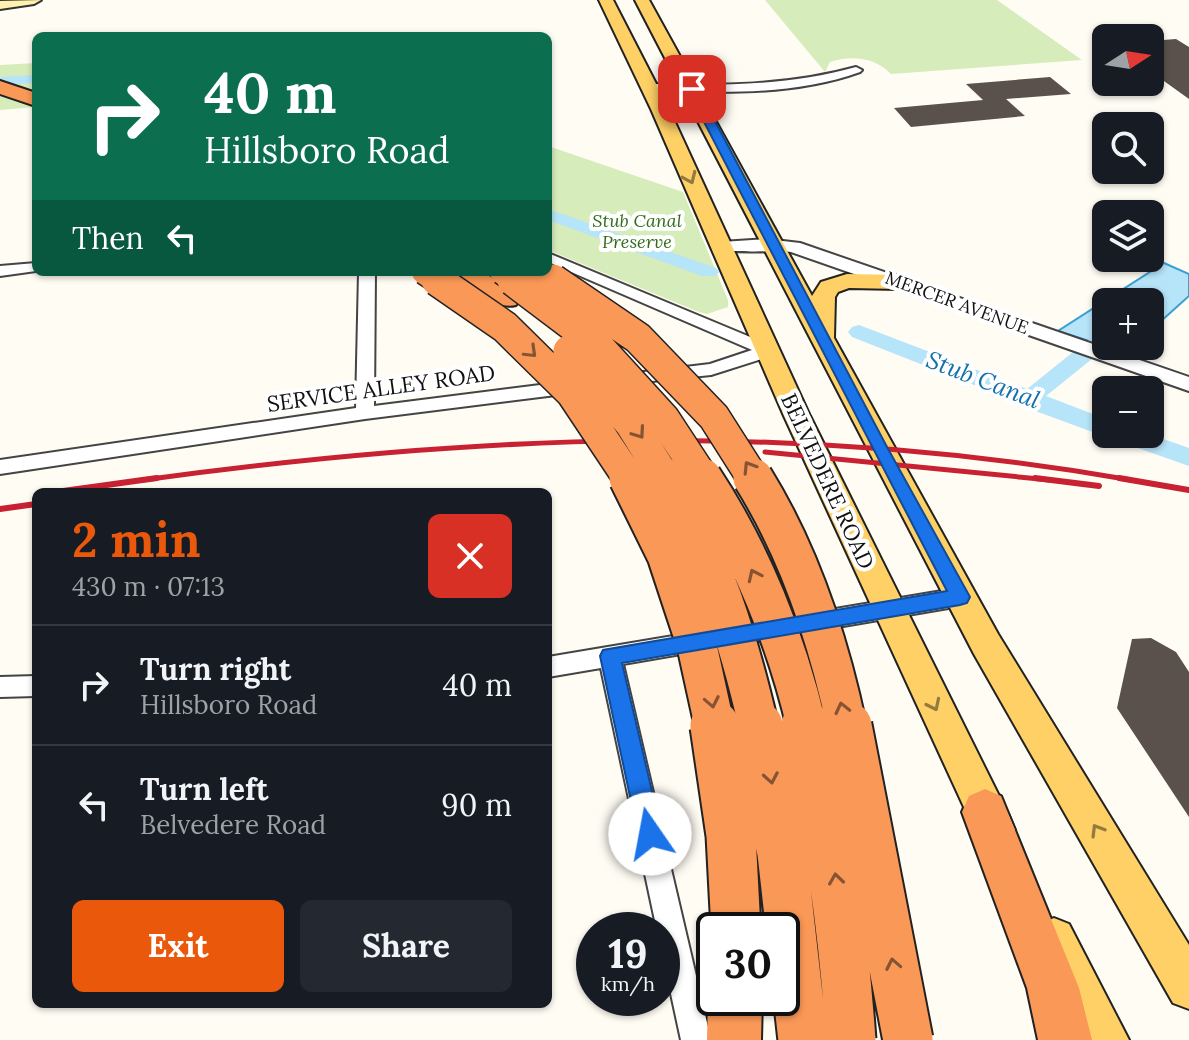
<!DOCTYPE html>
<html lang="en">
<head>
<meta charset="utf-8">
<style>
  body { margin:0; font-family:Lora,serif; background:#242831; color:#f1f3f6; height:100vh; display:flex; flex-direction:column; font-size:30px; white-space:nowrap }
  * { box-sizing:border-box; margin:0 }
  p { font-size:26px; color:#9ea1a6 }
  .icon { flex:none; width:44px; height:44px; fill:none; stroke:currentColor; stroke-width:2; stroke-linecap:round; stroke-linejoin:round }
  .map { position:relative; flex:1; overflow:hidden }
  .details { position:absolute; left:32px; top:488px; width:520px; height:520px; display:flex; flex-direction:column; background:#171b24; border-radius:12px; box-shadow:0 2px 6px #0004 }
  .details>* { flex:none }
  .top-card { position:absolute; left:32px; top:32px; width:520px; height:244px; border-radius:12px; box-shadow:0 2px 6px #0004; background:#0b6e4f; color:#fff; overflow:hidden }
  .needle { width:52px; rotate:78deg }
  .controls { position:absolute; left:1092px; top:24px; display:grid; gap:16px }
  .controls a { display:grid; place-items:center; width:72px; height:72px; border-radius:12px; background:#171b24; box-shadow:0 2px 6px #0004; font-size:40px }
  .speed { position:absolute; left:576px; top:912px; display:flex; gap:16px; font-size:40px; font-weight:700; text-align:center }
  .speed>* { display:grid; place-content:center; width:104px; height:104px; border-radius:50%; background:#171b24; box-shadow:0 2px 6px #0004; line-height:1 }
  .speed small { font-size:20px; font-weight:400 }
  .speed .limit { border:4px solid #111; border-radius:12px; background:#fff; color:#111 }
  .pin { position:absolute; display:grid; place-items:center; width:68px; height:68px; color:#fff; margin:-34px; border-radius:16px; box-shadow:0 4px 12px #0006 }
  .me { position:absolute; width:88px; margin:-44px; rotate:348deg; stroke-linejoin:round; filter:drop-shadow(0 0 6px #0008) }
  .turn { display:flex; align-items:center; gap:28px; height:168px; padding:0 40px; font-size:36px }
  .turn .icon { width:104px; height:104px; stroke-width:2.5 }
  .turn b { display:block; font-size:56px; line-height:68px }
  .then { display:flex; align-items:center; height:76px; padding:0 40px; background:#0003; gap:16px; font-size:30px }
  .round { display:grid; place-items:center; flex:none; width:84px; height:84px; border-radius:12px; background:#242831 }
  .headline { display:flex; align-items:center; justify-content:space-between; height:136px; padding:0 40px }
  h1 { font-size:48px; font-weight:800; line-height:60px; color:#ea580c }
  .button { display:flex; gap:16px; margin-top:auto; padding:16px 40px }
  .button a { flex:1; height:92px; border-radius:12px; background:#ea580c; color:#fff; font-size:32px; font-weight:800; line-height:92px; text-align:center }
  .button a+a { background:#242831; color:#f1f3f6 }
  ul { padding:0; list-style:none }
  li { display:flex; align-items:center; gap:24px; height:120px; padding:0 40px; border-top:2px solid #363941 }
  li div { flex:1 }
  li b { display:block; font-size:30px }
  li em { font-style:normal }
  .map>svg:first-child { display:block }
  .green { fill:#d7ecbb }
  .water { fill:#b6e4f9; stroke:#3a9fd4; stroke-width:2 }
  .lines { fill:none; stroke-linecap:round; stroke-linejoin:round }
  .canal { fill:#b6e4f9; fill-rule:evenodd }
  .building { fill:#5a514c }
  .minor-casing { stroke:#444; stroke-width:4 }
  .tertiary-casing { stroke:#444; stroke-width:4 }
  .secondary-casing { stroke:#333; stroke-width:4 }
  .primary-casing { stroke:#222; stroke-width:4 }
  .motorway-casing { stroke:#222; stroke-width:4 }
  .minor { fill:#fff; fill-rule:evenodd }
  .tertiary { fill:#fff; fill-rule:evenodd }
  .secondary { fill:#fff2af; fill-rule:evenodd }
  .primary { fill:#fed065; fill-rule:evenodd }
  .motorway { fill:#fa9857; fill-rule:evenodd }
  .rail-far1 { stroke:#c82132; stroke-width:5 }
  .rail { stroke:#c82132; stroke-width:6 }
  .motorway-bridge-far3-casing { stroke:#222; stroke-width:27; stroke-linecap:butt }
  .motorway-bridge-far2-casing { stroke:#222; stroke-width:34; stroke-linecap:butt }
  .motorway-bridge-far1-casing { stroke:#222; stroke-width:43; stroke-linecap:butt }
  .motorway-bridge-casing { stroke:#222; stroke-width:53; stroke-linecap:butt }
  .motorway-bridge-far3 { stroke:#fa9857; stroke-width:24 }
  .motorway-bridge-far2 { stroke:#fa9857; stroke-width:31 }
  .motorway-bridge-far1 { stroke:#fa9857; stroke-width:39 }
  .motorway-bridge { stroke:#fa9857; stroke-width:49 }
  .oneway { stroke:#937a3f }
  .oneway2 { stroke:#865434 }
  .route { fill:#1a73e8; stroke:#114b97; stroke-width:2 }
  .labels { text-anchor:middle; stroke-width:8; stroke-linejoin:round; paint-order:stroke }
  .far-park-label { font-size:18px; font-style:italic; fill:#326d1c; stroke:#fff }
  .far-street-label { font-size:18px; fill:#111; stroke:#fff }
  .street-label { font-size:22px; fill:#111; stroke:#fff }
  .water-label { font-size:24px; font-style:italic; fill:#1270aa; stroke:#fff }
</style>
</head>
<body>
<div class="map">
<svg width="1189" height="1040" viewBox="0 0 1189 1040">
  <rect width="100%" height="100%" fill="#fffcf4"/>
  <!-- green -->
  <path class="green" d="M765,0h232l85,60 -191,14c-16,-17 -40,-19 -61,-12l-5,10z
    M36,63v44l-36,3v-45z
    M548,146l135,46 45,108v7l-21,7 -8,-2 -151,-62z"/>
  <!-- water -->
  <path class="water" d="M1164,263l25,11v22l-39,35v-29h-44v44h31l-8,8 -71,-23z"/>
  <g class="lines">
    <!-- canal -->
    <path class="canal" d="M36,75v8l-36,2v-8z
      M548,209l168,59 3,4 -3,4h-14l-154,-56z
      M859,325l168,64 71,-57 8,-2 2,16 -62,50 60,23v15h43l40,14v18l-74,-26 -4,-5 -13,-1 -79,-29 -2,-3 -165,-65 -4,-5 4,-5z"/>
  </g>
  <!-- building -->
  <path class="building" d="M1176,39l13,8v52l-39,-28v-30z
    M1050,77l21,17 -65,5 19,17 -114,11 -17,-19 89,-8 -17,-16z
    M1151,638l25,14 13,20v145l-72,-109 15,-69z"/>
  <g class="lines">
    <!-- minor casing -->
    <g class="minor-casing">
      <path id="minor" d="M856,67l6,3 -2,2c-67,24 -141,21 -211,18l-6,-3 6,-3c70,2 139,2 207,-17z
        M548,253l226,94 2,4 -2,4 -63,20 -98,10 -3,-4 9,-6 91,-11 42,-14 -204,-88z
        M36,263v8l-36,5v-10z
        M359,272h16l-1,134 198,-25 9,6 -9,6 -207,26 -365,55v-14l356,-52z
        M960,588l8,3 3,6 -3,6 -8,3 -337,58 88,376h-30l-19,-88v-22h-5l-56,-262 -53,9v-20z
        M36,676v20l-36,1v-20z"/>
    </g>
    <!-- tertiary casing -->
    <g class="tertiary-casing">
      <path id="tertiary" d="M766,239l34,4 389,134v14l-398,-139c-17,-2 -70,2 -79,-5l9,-5z"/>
    </g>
    <!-- secondary casing -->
    <g class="secondary-casing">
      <path id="secondary" d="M41,0l-7,4 -34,5v-8z"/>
    </g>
    <!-- primary casing -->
    <g class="primary-casing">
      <path id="primary" d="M599,0h14l56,109 141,307 199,400 6,14 -6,14 -14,6 -14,-6 -197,-428 -133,-307z
        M635,0h14l163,296 9,-14 26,-8 52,1 8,2 3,5 -3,5 -8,2 -50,-1 -11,4 -3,5 -1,41 164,296 191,311v64l-16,-6 -199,-349z
        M1054,918l15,6 60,116h-47l-49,-101 6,-15z"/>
    </g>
    <!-- motorway casing -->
    <g class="motorway-casing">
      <path id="motorway" d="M0,81l36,12v13l-36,-12z
        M450,272h33l33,21 4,6 -4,6c-20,5 -54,-16 -66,-33z
        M985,789l16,7 78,192 13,52h-54l-11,-52 -65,-176 7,-16z
        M714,985v13h48l-1,42h-54l1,-42z"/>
    </g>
    <!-- minor -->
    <use href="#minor" class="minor"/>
    <!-- tertiary -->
    <use href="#tertiary" class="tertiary"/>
    <!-- secondary -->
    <use href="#secondary" class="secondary"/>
    <!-- primary -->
    <use href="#primary" class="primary"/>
    <!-- motorway -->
    <use href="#motorway" class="motorway"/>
    <!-- rail-far1 -->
    <path class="rail-far1" d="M765,452l285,28
      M143,480c336,-46 651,-59 988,0"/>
    <!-- rail -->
    <path class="rail" d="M1035,478l64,8
      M1119,478l70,12
      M56,492l101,-14
      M0,509l36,-5"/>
    <!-- motorway-bridge-far3 casing -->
    <g class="motorway-bridge-far3-casing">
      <path id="motorway-bridge-far3" d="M424,272l15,10
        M502,272l14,10
        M540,272l16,10"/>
    </g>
    <!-- motorway-bridge-far2 casing -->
    <g class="motorway-bridge-far2-casing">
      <path id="motorway-bridge-far2" d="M437,280l68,47 67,66 58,87
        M513,280l78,59 73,80 40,61
        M553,280l85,58 76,79 40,63
        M569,351l62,73 35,56"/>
    </g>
    <!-- motorway-bridge-far1 casing -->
    <g class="motorway-bridge-far1-casing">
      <path id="motorway-bridge-far1" d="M629,478l38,77 30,91 18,82
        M665,478c47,76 74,163 94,250
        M702,478c49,74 85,164 105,250
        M753,478c46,74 76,165 94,250"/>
    </g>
    <!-- motorway-bridge casing -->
    <g class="motorway-bridge-casing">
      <path id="motorway-bridge" d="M715,726l16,109 5,95
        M758,726l24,127 21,187
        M806,726c24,108 37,204 45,314
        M847,726l61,314"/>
    </g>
    <!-- motorway-bridge-far3 -->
    <use href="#motorway-bridge-far3" class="motorway-bridge-far3"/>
    <!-- motorway-bridge-far2 -->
    <use href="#motorway-bridge-far2" class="motorway-bridge-far2"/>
    <!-- motorway-bridge-far1 -->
    <use href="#motorway-bridge-far1" class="motorway-bridge-far1"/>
    <!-- motorway-bridge -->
    <use href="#motorway-bridge" class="motorway-bridge"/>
  </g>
  <!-- one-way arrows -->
  <defs><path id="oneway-chevron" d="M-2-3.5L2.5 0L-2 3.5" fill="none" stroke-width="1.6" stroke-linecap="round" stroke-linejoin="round" transform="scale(2)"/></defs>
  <g class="oneway">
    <use href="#oneway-chevron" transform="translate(690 178) rotate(66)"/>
    <use href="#oneway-chevron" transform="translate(934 705) rotate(64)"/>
    <use href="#oneway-chevron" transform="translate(1097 830) rotate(-121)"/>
  </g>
  <g class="oneway2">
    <use href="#oneway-chevron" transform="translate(531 352) rotate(44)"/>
    <use href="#oneway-chevron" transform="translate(639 433) rotate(55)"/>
    <use href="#oneway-chevron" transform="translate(749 467) rotate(-122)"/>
    <use href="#oneway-chevron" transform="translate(754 575) rotate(-115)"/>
    <use href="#oneway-chevron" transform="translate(712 702) rotate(79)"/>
    <use href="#oneway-chevron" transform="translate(842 708) rotate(-103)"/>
    <use href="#oneway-chevron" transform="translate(771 778) rotate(80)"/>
    <use href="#oneway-chevron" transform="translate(836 879) rotate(-98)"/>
    <use href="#oneway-chevron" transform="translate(893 964) rotate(-101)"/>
  </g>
  <!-- route -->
  <path class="route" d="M692,86l6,3 189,358 83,150 -3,6 -7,2 -338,58 40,171 -4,9 -8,3 -9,-3 -3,-9 -38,-178 3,-6 344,-59 -260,-502z"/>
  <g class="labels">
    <!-- far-park labels -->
    <g class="far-park-label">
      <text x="637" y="227">Stub Canal<tspan x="637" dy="21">Preserve</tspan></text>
    </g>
    <!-- far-street labels -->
    <g class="far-street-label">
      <text transform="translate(957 303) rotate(20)" y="6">MERCER AVENUE</text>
    </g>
    <!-- street labels -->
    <g class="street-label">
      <text transform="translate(381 388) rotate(-8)" y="8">SERVICE ALLEY ROAD</text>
      <text transform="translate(828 481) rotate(65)" y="8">BELVEDERE ROAD</text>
    </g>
    <!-- water labels -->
    <g class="water-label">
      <text transform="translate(983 380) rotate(21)" y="8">Stub Canal</text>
    </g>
  </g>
</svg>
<div class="controls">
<a><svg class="needle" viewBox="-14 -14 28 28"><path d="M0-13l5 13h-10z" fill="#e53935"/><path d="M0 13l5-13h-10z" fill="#9ea1a6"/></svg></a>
<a><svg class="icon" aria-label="search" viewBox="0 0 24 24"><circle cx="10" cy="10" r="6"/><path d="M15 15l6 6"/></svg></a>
<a><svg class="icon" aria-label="layers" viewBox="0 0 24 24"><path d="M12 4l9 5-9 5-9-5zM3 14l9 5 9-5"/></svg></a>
<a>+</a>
<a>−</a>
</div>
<div class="speed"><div>19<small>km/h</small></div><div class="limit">30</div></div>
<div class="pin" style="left:692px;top:89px;background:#d93025"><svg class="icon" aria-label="arrive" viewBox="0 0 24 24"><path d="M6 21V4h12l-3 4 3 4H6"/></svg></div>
<svg class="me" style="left:650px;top:834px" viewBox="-20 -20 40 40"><circle r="19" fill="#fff"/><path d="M0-13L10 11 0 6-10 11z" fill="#1a73e8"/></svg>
<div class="top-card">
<div class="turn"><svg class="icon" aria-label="right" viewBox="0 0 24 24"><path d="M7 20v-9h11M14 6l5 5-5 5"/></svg><div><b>40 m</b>Hillsboro Road</div></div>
<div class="then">Then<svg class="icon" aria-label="left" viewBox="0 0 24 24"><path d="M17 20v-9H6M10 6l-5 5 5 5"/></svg></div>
</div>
<section class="details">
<div class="headline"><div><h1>2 min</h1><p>430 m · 07:13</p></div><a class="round" style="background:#d93025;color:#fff"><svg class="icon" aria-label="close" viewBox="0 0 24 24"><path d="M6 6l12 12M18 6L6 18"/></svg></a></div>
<ul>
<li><svg class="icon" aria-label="right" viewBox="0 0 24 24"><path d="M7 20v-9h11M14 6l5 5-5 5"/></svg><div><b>Turn right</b><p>Hillsboro Road</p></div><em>40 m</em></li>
<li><svg class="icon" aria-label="left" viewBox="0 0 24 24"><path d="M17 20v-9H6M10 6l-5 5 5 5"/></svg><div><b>Turn left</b><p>Belvedere Road</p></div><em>90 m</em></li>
</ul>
<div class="button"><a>Exit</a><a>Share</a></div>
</section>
</div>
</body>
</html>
